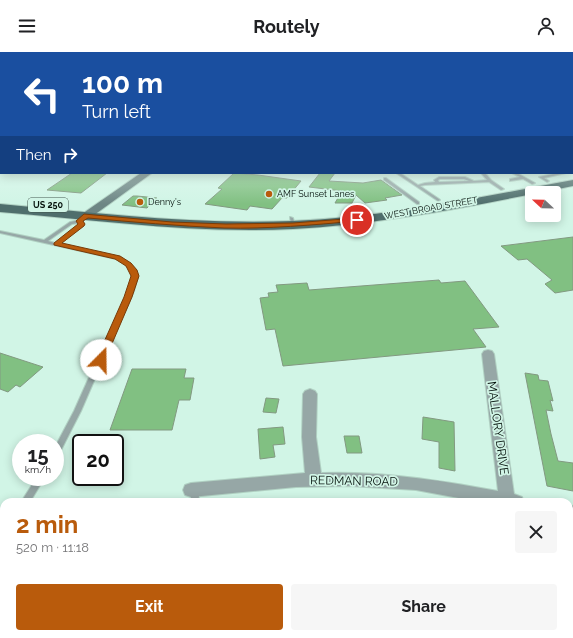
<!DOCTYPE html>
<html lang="en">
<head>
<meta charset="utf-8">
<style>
  body { margin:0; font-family:Raleway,sans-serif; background:#f6f6f6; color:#202124; height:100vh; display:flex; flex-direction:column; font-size:15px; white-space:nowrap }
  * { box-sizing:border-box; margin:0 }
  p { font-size:13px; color:#757577 }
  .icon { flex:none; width:22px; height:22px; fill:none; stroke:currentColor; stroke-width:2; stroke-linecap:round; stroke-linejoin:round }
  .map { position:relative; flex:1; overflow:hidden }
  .panel { position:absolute; left:0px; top:446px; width:573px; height:140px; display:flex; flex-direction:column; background:#fff; border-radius:12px 12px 0 0; box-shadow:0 2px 10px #0003 }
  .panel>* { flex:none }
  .guide { position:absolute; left:0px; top:0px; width:573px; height:122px; box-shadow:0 2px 10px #0003; background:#1a4fa0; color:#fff; overflow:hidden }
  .needle { width:26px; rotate:292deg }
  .buttons { position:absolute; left:525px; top:134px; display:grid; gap:8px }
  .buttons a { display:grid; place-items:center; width:36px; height:36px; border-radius:4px; background:#fff; box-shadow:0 2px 10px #0003; font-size:20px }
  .speed { position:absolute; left:12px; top:382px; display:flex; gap:8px; font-size:20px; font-weight:700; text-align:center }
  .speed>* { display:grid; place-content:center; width:52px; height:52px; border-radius:50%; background:#fff; box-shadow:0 2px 10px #0003; line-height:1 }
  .speed small { font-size:10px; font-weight:400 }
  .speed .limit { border:2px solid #111; border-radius:6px; background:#fff; color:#111 }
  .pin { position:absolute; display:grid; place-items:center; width:34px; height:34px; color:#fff; margin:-17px; border:2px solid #fff; border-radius:50%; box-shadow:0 1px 4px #0007 }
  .me { position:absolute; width:44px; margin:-22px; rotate:22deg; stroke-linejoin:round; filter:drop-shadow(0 0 3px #0008) }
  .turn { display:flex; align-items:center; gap:14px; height:84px; padding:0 16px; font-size:18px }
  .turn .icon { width:52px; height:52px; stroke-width:2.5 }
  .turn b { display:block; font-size:28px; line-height:34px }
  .then { display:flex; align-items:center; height:38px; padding:0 16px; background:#0003; gap:8px; font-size:15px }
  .round { display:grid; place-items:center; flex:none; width:42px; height:42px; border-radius:4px; background:#f6f6f6 }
  .head { display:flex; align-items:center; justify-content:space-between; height:68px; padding:0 16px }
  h1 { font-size:24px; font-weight:700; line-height:30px; color:#b95b0c }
  .primary-button { display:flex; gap:8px; margin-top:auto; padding:8px 16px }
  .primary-button a { flex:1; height:46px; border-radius:4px; background:#b95b0c; color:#fff; font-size:16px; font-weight:700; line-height:46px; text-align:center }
  .primary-button a+a { background:#f6f6f6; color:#202124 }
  header { display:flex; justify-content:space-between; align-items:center; height:52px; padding:0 16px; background:#fff; font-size:18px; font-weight:700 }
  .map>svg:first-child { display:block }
  .building { fill:#81c082; stroke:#829981 }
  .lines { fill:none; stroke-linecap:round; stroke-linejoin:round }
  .service-casing { stroke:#b1d1c3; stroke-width:2 }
  .minor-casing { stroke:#b1d1c3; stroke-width:2 }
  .tertiary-casing { stroke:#b1d1c3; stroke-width:2 }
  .secondary-casing { stroke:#b1d1c3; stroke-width:2 }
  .primary-casing { stroke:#b1d1c3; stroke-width:2 }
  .service { fill:#96a7a6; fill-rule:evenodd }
  .minor { fill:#96a7a6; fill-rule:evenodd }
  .tertiary { fill:#96a7a6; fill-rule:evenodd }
  .secondary { fill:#6d8684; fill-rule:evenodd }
  .primary { fill:#4f6e6c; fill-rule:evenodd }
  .route { fill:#b95b0c; stroke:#783b08 }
  .poi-dot { fill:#b95b0c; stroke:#d1f5e6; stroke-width:1.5 }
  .labels { text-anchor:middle; stroke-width:3.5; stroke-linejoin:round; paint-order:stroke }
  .far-poi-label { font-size:9px; fill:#06120d; stroke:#d1f5e6; text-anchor:start }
  .shield { fill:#d1f5e6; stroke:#43564e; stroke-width:1 }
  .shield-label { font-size:9px; font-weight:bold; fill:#06120d }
  .far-street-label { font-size:9px; fill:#06120d; stroke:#d1f5e6 }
  .near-street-label { font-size:12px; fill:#06120d; stroke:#d1f5e6 }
</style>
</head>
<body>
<header><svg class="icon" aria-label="menu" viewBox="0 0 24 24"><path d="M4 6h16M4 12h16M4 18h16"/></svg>Routely<svg class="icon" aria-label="person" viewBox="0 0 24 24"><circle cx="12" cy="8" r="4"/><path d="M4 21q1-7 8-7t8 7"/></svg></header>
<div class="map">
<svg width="573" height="586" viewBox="0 0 573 586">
  <rect width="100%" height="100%" fill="#d1f5e6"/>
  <!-- building -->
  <path class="building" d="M72,121h35l-26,20 -34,-3z
    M234,121l24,2 43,6 -14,17h-5l-10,11 -22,-3 -3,4 -42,-6 17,-15 -4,-1z
    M320,121h15l-6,8 34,2 18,-3 21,15 -17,3 2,2 -22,3 -9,-8 -4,8h-17l7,-12 -33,-4z
    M133,144h4l20,2 -10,10 -25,-3z
    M573,185v53l-18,3 -10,-9 7,-4 -25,-21 -9,1 -17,-14z
    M439,228l2,3 24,-2 34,46 -26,2 13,18 -203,19 -8,-37 -9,1 -6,-32 9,-1 -1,-4 10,-1 -2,-7 31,-2 2,7z
    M0,301l43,14 -23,20 -4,-2 -8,7 -8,-3z
    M132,317h54l-2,9h10l-4,22h-11l-7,30h-62z
    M525,321l13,2 1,5 9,1 5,20 -3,-1 3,11 -7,-1 5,24 7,27 15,2v28l-26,-5z
    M266,346l13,1 -3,14 -13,-1z
    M423,365l31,5 1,49 -16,-3v-26l-17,-3z
    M283,375l2,17 -12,1 2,12 -15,2 -2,-30z
    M344,384h15l3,17h-15z"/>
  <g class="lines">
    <!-- service casing -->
    <g class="service-casing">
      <path id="service" d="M0,75h1v3h-1z
        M0,84h1v2h-1z
        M572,97h1v2h-1z
        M572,104h1v2h-1z
        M0,109h1v3h-1z
        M572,118h1v3h-1z
        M396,121h4l18,12 7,-2 10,-1 -1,-2 5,-3h26l9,4 13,-1 -6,-7h4l6,7 13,9 -3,1 -12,-8 -64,3 -5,1 19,13 1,1 -2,1zM440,127h24l5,2 -30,1 -1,-2z
        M512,121h5l18,10 -3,1 -9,-5 -13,2v-2l10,-2z
        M558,121h8l-22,5 5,3 -2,1 -8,-5z
        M384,126h2l33,24v2h-2l-33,-24z
        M85,163l3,1 -6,5 2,3v1l-25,19 61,13 13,10 3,4 2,6 -4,14 -7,16 -14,30 -32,74 -23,45 -3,1v-10l19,-36 33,-74 19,-38 5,-15 1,-7 -1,-6 -6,-7 -9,-5 -116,-26v-2l44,9 26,-18 9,-2zM79,171l1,1 -25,19 -7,-2 24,-17z
        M290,165l3,1 2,7v1l-4,-1z
        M37,425h8l-15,25h-9z
        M196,435l3,1 1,2 -2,12h-8l3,-14z
        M4,474v11l-4,2v-11z
        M166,582h10v4h-10z
        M416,582h34l2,4h-34z"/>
    </g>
    <!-- minor casing -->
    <g class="minor-casing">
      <path id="minor" d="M488,298l4,1 2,3 20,140 8,3 2,5h-44l-64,-12 -67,-4 -53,1 -105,10 -6,-2 -2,-5 2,-5 6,-2 114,-10 -3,-36 1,-43 2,-3 5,-2 5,2 2,3 -1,43 5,36c60,-2 118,7 177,18l-16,-137 2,-3z
        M569,453l4,1v14l-4,-1z
        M519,582h20v4h-20z"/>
    </g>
    <!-- tertiary casing -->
    <g class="tertiary-casing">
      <path id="tertiary" d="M572,72h1v5h-1z"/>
    </g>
    <!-- secondary casing -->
    <g class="secondary-casing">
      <path id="secondary" d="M141,121h11l-62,45h-8l-2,-2 2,-2z"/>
    </g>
    <!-- primary casing -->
    <g class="primary-casing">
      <path id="primary" d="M573,128v6c-91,18 -185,38 -280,43 -98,5 -196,-9 -293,-17v-8c97,9 195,21 292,17 95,-4 188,-24 281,-41z"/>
    </g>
    <!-- service -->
    <use href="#service" class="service"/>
    <!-- minor -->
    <use href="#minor" class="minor"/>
    <!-- tertiary -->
    <use href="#tertiary" class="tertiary"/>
    <!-- secondary -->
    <use href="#secondary" class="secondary"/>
    <!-- primary -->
    <use href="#primary" class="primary"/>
  </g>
  <!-- sky -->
  <linearGradient id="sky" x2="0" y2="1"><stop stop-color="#6ebde6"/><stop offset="0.46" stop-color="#eafaf4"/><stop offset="1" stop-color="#eafaf4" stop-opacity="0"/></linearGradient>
  <rect width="573" height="152" fill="url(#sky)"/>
  <!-- route -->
  <path class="route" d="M84,162l88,8 54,2 67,-1 64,-5 3,2 -3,1c-44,4 -89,8 -133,7 -46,-2 -91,-6 -136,-10l-5,3 2,3 -1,2 -22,17 58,13 11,7 6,7 2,6 -7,21 -27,63 -4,3 -5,-3 28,-63 7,-21 -5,-10 -11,-7 -61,-14v-2l24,-19 -2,-3z"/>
  <!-- markers -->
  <g class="poi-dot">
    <circle cx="269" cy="142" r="4"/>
    <circle cx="140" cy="150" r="4"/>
  </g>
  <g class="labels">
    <!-- far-poi labels -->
    <g class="far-poi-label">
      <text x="277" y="145">AMF Sunset Lanes</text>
      <text x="148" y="153">Denny's</text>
    </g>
    <!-- shield labels -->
    <rect class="shield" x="28" y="146" width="40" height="14" rx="3"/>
    <g class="shield-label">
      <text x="48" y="156">US 250</text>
    </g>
    <!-- far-street labels -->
    <g class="far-street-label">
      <text transform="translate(431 156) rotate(-10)" y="3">WEST BROAD STREET</text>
    </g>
    <!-- near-street labels -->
    <g class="near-street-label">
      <text transform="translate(498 376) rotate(82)" y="4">MALLORY DRIVE</text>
      <text transform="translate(354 429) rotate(1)" y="4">REDMAN ROAD</text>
    </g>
  </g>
</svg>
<div class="buttons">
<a><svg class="needle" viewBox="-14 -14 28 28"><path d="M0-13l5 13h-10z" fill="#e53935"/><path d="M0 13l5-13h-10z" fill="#757577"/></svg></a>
</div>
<div class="speed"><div>15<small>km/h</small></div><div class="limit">20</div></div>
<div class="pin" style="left:357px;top:168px;background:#d93025"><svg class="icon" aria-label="arrive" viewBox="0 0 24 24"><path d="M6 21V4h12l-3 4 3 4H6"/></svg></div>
<svg class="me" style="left:101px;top:308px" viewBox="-20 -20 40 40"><circle r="19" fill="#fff"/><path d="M0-13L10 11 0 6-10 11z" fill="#b95b0c"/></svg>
<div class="guide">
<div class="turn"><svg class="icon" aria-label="left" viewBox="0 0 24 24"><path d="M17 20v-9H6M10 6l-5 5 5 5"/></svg><div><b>100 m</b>Turn left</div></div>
<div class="then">Then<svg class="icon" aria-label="right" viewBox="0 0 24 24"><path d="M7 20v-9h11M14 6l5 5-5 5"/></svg></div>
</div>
<section class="panel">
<div class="head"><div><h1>2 min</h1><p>520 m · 11:18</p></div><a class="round"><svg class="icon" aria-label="close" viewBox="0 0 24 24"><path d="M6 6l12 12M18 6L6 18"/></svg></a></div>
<div class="primary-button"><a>Exit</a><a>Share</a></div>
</section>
</div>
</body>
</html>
